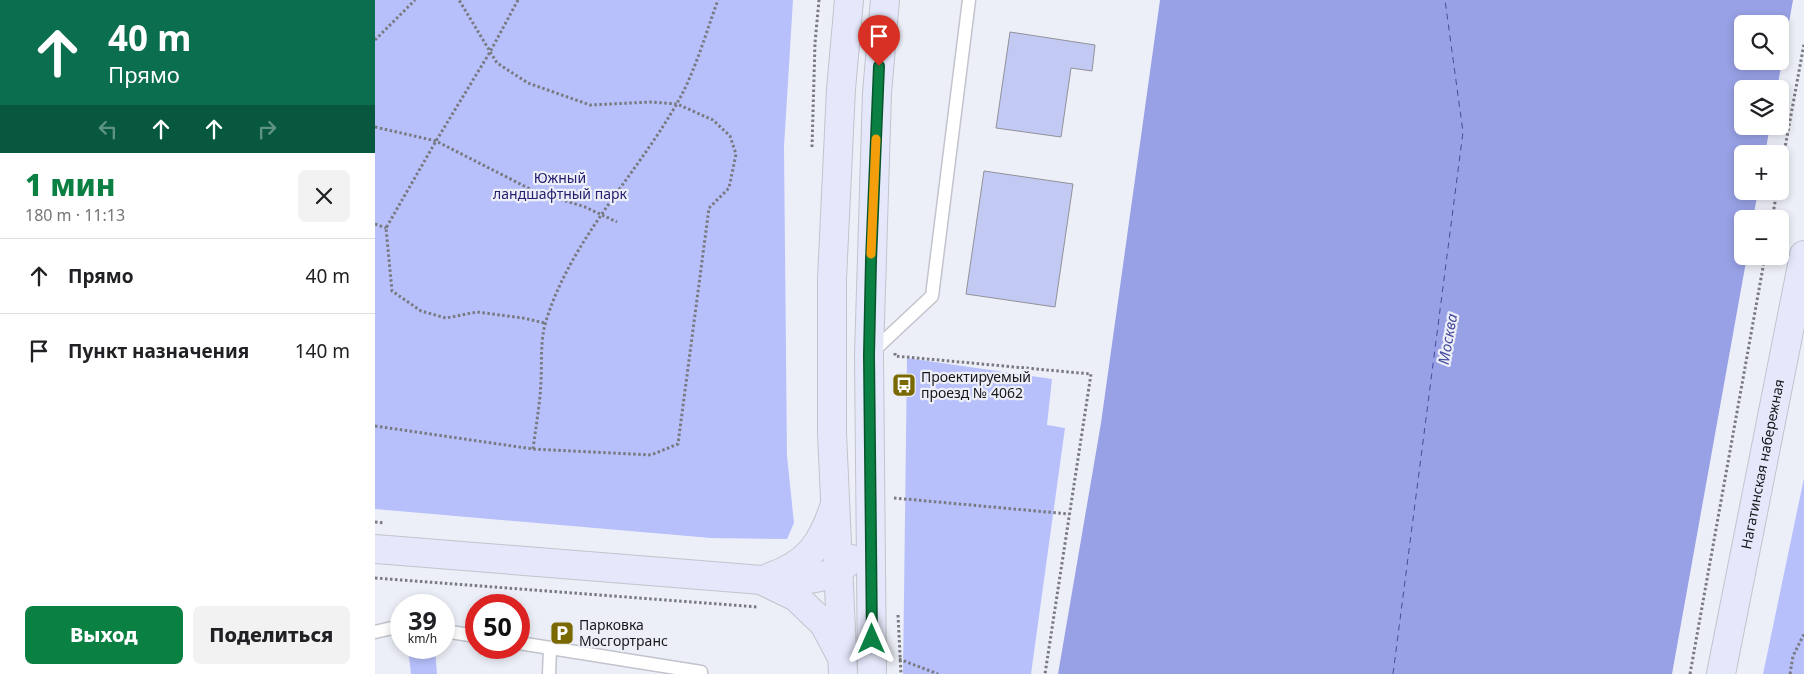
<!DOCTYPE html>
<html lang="ru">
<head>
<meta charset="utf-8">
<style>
  body { margin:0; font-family:"Noto Sans",sans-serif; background:#f2f2f2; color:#202124; height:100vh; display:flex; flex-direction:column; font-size:19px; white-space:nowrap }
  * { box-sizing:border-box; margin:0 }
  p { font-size:16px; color:#757577 }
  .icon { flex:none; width:28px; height:28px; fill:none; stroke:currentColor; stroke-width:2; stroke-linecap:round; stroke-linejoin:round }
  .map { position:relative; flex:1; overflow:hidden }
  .sheet { display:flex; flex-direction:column; background:#fff; width:375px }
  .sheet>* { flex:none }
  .banner { background:#0b6e4f; color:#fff; overflow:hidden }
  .fabs { position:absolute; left:1359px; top:15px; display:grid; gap:10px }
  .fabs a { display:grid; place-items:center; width:55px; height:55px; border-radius:8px; background:#fff; box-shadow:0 2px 8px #0003; font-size:25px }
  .speed { position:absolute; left:15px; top:594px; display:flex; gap:10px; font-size:25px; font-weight:700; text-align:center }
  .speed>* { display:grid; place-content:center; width:65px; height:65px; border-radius:50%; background:#fff; box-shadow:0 2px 8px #0003; line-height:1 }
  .speed small { font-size:12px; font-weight:400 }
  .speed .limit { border:8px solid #d22; background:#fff; color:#111 }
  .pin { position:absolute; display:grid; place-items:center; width:42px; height:42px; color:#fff; margin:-51px -21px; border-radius:50% 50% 50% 0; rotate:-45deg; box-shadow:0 0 5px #0007 }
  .pin .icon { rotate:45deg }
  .me { position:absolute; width:55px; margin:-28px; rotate:0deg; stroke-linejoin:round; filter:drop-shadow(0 0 4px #0008) }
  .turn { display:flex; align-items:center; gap:18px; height:105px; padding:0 25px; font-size:22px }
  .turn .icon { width:65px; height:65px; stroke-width:2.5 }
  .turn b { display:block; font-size:35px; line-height:42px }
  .lanes { display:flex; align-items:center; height:48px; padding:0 25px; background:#0003; justify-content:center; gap:25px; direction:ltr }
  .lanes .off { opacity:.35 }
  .round { display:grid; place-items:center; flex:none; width:52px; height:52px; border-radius:8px; background:#f2f2f2 }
  .head { display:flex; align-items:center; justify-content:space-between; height:85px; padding:0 25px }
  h1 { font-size:30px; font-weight:800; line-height:38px; color:#0b8043 }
  .cta { display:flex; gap:10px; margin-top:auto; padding:10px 25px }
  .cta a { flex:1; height:58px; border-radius:8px; background:#0b8043; color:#fff; font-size:20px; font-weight:800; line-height:58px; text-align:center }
  .cta a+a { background:#f2f2f2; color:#202124 }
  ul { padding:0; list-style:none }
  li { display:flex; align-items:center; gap:15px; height:75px; padding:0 25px; border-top:1px solid #e0e0e0 }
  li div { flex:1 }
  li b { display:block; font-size:19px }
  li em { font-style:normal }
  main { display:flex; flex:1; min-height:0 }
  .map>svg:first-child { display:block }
  .green { fill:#b7c0fb }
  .water { fill:#98a1e5; fill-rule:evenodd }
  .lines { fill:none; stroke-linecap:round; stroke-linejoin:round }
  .ferry { stroke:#474b9c; stroke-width:1; stroke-dasharray:6 5; stroke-linecap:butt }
  .building { fill:#c2caf4; stroke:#909199 }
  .lane-casing { stroke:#c2c3cc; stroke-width:15 }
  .secondary-casing { stroke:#c2c3cc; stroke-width:30 }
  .path { stroke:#797a80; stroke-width:3; stroke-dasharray:2.5 2.5; stroke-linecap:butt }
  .lane { stroke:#fff; stroke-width:12 }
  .secondary { stroke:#e5e8fb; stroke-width:28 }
  .route-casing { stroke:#07532c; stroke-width:12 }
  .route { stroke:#0b8043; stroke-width:9 }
  .slow { stroke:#f59e0b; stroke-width:9 }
  .labels { text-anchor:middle; stroke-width:4.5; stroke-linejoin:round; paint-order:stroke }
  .park-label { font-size:14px; fill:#25216f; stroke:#edeff8 }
  .poi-label { font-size:14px; fill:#18181b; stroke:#edeff8; text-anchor:start }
  .street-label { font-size:14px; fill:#18181b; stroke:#edeff8 }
  .water-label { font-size:15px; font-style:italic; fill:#474b9c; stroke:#edeff8 }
</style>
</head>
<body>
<main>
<section class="sheet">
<div class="banner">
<div class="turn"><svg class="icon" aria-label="ahead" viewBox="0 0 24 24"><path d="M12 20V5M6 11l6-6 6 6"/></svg><div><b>40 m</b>Прямо</div></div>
<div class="lanes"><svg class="icon off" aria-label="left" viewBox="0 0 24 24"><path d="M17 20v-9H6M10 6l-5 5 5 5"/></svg><svg class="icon" aria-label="ahead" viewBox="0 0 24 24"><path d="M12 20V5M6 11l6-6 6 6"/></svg><svg class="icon" aria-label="ahead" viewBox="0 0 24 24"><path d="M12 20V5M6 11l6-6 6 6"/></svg><svg class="icon off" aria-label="right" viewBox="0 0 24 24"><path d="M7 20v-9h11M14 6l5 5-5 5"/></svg></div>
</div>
<div class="head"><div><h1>1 мин</h1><p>180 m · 11:13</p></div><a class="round"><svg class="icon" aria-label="close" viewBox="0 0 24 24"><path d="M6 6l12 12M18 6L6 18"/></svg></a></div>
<ul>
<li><svg class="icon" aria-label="ahead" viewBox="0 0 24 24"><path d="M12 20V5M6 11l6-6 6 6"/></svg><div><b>Прямо</b></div><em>40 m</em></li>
<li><svg class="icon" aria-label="arrive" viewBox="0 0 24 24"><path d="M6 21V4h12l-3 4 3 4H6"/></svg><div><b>Пункт назначения</b></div><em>140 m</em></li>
</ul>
<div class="cta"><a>Выход</a><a>Поделиться</a></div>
</section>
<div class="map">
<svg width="1429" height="674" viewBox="0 0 1429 674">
  <rect width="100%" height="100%" fill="#edeff8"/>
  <!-- green -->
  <path class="green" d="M0,0h418l-9,147 3,309 7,67 -7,16 -76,-1 -336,-29z
    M532,358l145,21 -5,46 18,3 -34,246h-128z
    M1429,478v196h-41z
    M33,648h18l9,2 2,24h-26z"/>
  <!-- water -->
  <path class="water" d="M785,0h633l-16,89h-34v37h27l-5,28h-22v37h15l-5,28h-10v37h4l-75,418h-614l43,-251zM1368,24h37v37h-37z"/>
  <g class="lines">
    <!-- ferry -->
    <path class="ferry" d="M1018,674l70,-542 -18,-132"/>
  </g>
  <!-- building -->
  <path class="building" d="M635,32l85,13 -3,26 -21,-3 -10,69 -65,-9z
    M609,171l89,13 -18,123 -89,-13z"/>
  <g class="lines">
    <!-- lane casing -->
    <g class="lane-casing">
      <path id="lane" d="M495,354l62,-58 37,-296
        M69,631l32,5
        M0,632l26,-6
        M144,643l182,29v2
        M174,674l1,-25"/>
    </g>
    <!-- secondary casing -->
    <g class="secondary-casing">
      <g id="secondary">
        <path d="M0,549l387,31c32,-1 65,5 89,-21"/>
        <path d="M395,577c38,-13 52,-33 64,-70"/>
        <path d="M390,582l31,15 28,27 16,30"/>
        <path d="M468,674l-11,-241v-154l9,-190 8,-89"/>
        <path d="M497,674l-3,-319 8,-262 8,-93"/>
        <path id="s1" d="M1346,674l83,-419"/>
      </g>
    </g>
    <!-- path -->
    <path class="path" d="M143,0l-28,52 -54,89 -50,87 6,63 29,20 25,7 31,-6 46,6 22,5
      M0,40l40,-40
      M0,127l61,14 98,50 51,16 32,15
      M437,147l3,-104 4,-43
      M1405,175l24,-131
      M1397,219l5,-28
      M0,224l11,4
      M520,353v3l196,18 -46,300
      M0,426l158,23 118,6 27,-11 31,-236 20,-20 7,-34 -6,-18 -17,-16 -36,-16 -27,-2 -60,3 -62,-22 -31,-20 -38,-63
      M158,449c3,-23 7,-45 8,-68 1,-20 -1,-40 5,-60 25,-81 88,-143 130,-216 19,-32 29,-70 42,-105
      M519,498l175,16
      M0,522l9,1
      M0,578l383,29
      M523,615l3,59
      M524,659l39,15
      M1315,674l75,-418
      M1415,674l3,-18 11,-22"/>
    <!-- lane -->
    <use href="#lane" class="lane"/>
    <!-- secondary -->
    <use href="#secondary" class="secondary"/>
  </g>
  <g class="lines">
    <!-- route casing -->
    <g class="route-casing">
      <path id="route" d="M497,639l-3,-284 2,-95 8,-194"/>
    </g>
    <!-- route -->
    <use href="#route" class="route"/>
    <!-- slow -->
    <path class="slow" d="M496,254l5,-115"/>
  </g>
  <!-- icons -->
  <defs>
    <g id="bus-square" transform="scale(1.25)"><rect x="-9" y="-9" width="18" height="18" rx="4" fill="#7a6800" stroke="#edeff8"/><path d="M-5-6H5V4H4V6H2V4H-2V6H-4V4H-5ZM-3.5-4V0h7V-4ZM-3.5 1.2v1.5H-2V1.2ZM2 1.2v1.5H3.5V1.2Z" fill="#fff"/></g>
    <g id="parking-square" transform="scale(1.25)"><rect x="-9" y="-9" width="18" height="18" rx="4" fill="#7a6800" stroke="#edeff8"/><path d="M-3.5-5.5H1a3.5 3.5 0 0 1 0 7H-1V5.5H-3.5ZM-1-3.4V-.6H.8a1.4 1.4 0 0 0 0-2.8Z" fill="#fff"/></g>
  </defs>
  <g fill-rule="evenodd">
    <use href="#bus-square" x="529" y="385"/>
    <use href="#parking-square" x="187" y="633"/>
  </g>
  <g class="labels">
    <!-- park labels -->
    <g class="park-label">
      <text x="185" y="183">Южный<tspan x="185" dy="16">ландшафтный парк</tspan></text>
    </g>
    <!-- poi labels -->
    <g class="poi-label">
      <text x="546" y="382">Проектируемый<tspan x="546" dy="16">проезд № 4062</tspan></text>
      <text x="204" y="630">Парковка<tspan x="204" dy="16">Мосгортранс</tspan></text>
    </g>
    <!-- street labels -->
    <g class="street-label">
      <text dy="5" stroke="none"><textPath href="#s1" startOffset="214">Нагатинская набережная</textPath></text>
    </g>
    <!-- water labels -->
    <g class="water-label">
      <text transform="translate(1073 339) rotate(-80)" y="5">Москва</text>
    </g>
  </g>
</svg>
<div class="fabs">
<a><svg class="icon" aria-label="search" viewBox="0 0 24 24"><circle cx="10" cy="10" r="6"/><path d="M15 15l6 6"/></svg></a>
<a><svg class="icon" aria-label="layers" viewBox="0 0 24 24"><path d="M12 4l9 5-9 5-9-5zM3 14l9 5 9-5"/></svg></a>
<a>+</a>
<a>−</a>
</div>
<div class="speed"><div>39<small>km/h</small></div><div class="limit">50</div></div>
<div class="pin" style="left:504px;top:66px;background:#d93025"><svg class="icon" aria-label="arrive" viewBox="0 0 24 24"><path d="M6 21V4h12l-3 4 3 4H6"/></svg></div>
<svg class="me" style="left:497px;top:639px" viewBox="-20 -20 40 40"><path d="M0-17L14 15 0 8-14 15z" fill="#0b8043" stroke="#fff" stroke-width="4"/></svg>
</div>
</main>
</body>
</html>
